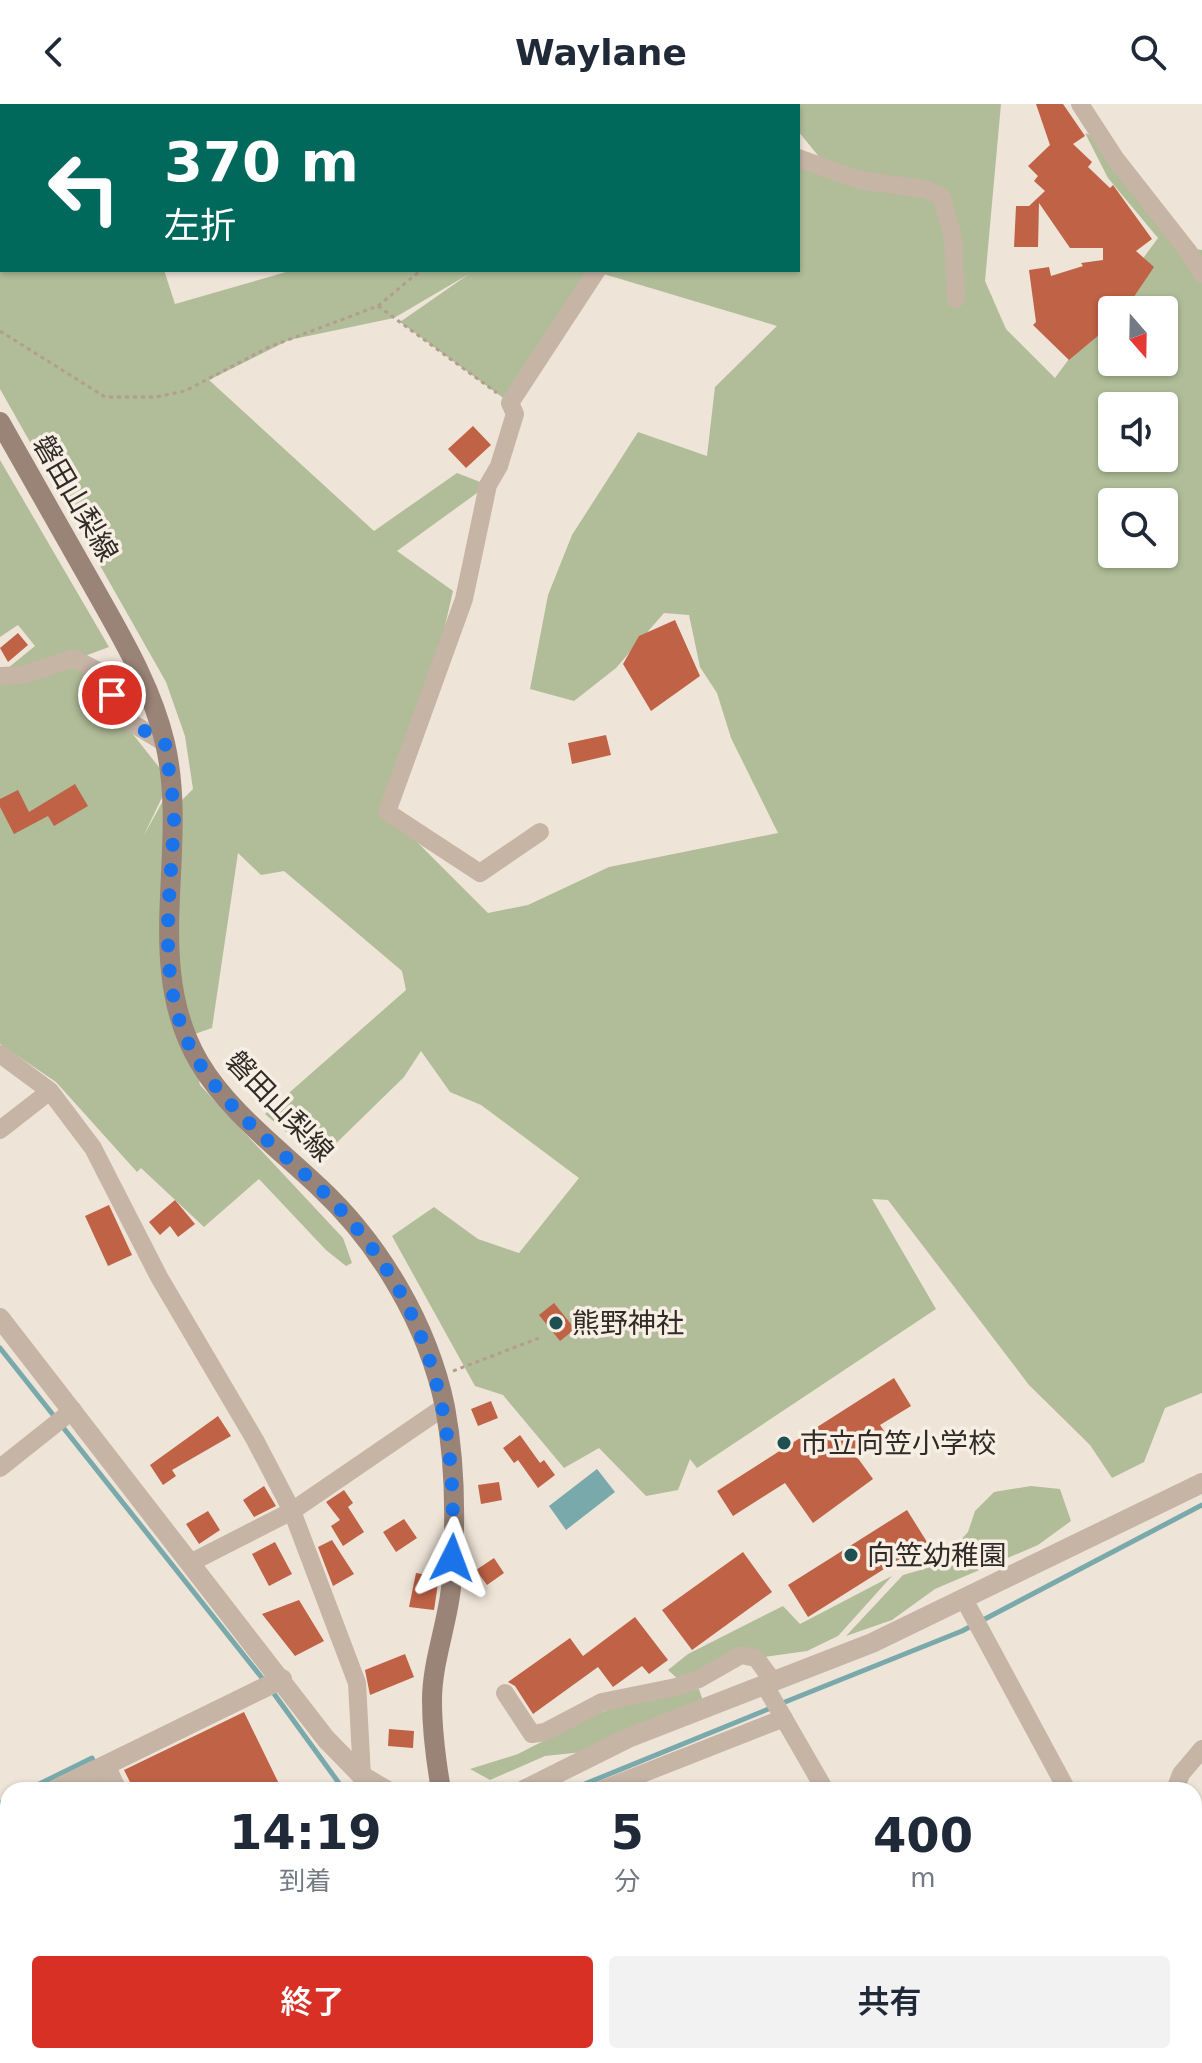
<!DOCTYPE html>
<html lang="ja">
<head>
<meta charset="utf-8">
<style>
  body { margin:0; font-family:"DejaVu Sans","Noto Sans JP",sans-serif; background:#f2f2f3; color:#1f2937; height:100vh; display:flex; flex-direction:column; font-size:30px; white-space:nowrap }
  * { box-sizing:border-box; margin:0 }
  p { font-size:26px; color:#747a83 }
  .icon { flex:none; width:44px; height:44px; fill:none; stroke:currentColor; stroke-width:2; stroke-linecap:round; stroke-linejoin:round }
  .map { position:relative; flex:1; overflow:hidden }
  .details { position:absolute; left:0px; top:1678px; width:1202px; height:282px; display:flex; flex-direction:column; background:#fff; border-radius:24px 24px 0 0; box-shadow:0 2px 6px #0004 }
  .details>* { flex:none }
  .hud { position:absolute; left:0px; top:0px; width:800px; height:168px; box-shadow:0 2px 6px #0004; background:#00695c; color:#fff; overflow:hidden }
  .needle { width:52px; rotate:160deg }
  .controls { position:absolute; left:1098px; top:192px; display:grid; gap:16px }
  .controls a { display:grid; place-items:center; width:80px; height:80px; border-radius:8px; background:#fff; box-shadow:0 2px 6px #0004; font-size:40px }
  .pin { position:absolute; display:grid; place-items:center; width:68px; height:68px; color:#fff; margin:-34px; border:4px solid #fff; border-radius:50%; box-shadow:0 2px 8px #0007 }
  .me { position:absolute; width:88px; margin:-44px; rotate:3deg; stroke-linejoin:round; filter:drop-shadow(0 0 6px #0008) }
  .turn { display:flex; align-items:center; gap:28px; height:168px; padding:0 32px; font-size:36px }
  .turn .icon { width:104px; height:104px; stroke-width:2.5 }
  .turn b { display:block; font-size:56px; line-height:68px }
  .eta { display:flex; justify-content:space-evenly; align-items:center; height:136px; text-align:center }
  .eta b { font-size:48px; font-weight:600; line-height:56px }
  .cta { display:flex; gap:16px; margin-top:auto; padding:16px 32px }
  .cta a { flex:1; height:92px; border-radius:8px; background:#d93025; color:#fff; font-size:32px; font-weight:600; line-height:92px; text-align:center }
  .cta a+a { background:#f2f2f3; color:#1f2937 }
  header { display:flex; justify-content:space-between; align-items:center; height:104px; padding:0 32px; background:#fff; font-size:36px; font-weight:600 }
  .map>svg:first-child { display:block }
  .green { fill:#b1bd99; fill-rule:evenodd }
  .water { fill:#79a9ab }
  .lines { fill:none; stroke-linecap:round; stroke-linejoin:round }
  .stream { stroke:#79a9ab; stroke-width:5 }
  .building { fill:#bf6246 }
  .path { stroke:#b29e8f; stroke-width:3; stroke-dasharray:4 4; stroke-linecap:butt }
  .minor { stroke:#c6b4a5; stroke-width:18 }
  .tertiary { stroke:#c6b4a5; stroke-width:20 }
  .secondary { stroke:#9a8377; stroke-width:20 }
  .route { stroke:#1a73e8; stroke-width:14; stroke-dasharray:0 25.2 }
  .poi-dot { fill:#1e4f51; stroke:#f7eee4; stroke-width:3 }
  .labels { text-anchor:middle; stroke-width:7; stroke-linejoin:round; paint-order:stroke }
  .street-label { font-size:28px; fill:#322a26; stroke:#f7eee4 }
  .poi-label { font-size:28px; fill:#322a26; stroke:#f7eee4; text-anchor:start }
</style>
</head>
<body>
<header><svg class="icon" aria-label="back" viewBox="0 0 24 24"><path d="M15 5l-7 7 7 7"/></svg>Waylane<svg class="icon" aria-label="search" viewBox="0 0 24 24"><circle cx="10" cy="10" r="6"/><path d="M15 15l6 6"/></svg></header>
<div class="map">
<svg width="1202" height="1959" viewBox="0 0 1202 1959">
  <rect width="100%" height="100%" fill="#efe4d8"/>
  <!-- green -->
  <path class="green" d="M0,0l74,2h-72v164h162l11,34 118,-34h505v-112l31,11 -31,-38v-25l-13,-2h216l-16,177 21,48 49,49 103,-140 -50,-60 -23,-45 18,7 82,107 17,3v1143l-37,15 -21,54 -32,16 -22,-33 -61,-60 -141,-185 -16,-1 64,110 -239,159 -7,-9 -12,31 -32,6 -47,-48 -35,20 -61,-73 -28,-9 -83,-150 42,-29 44,32 41,14 60,-75 -98,-73 -31,-13 -29,-41 -17,26 -85,83 -54,-46 141,-124 -4,-19 -118,-100 -23,4 -23,-22 -26,175 -23,8 11,49 143,153 9,25 -6,3 -20,-16 -67,-71 -55,48 -63,-59 -4,4 -81,-90 -56,-38v-375l8,-1 27,-22 -17,-21 -18,12v-177l109,187 -35,13 96,121 -27,56 27,-49 3,21 20,-20 -8,-53 -19,-54 -166,-293zM597,168l180,54 -62,61 -8,69 -69,-24 -66,103 -24,60 -18,94 44,12 42,-33 48,-55 25,2 11,52 17,26 14,45 47,95 -169,34 -81,38 -40,8 -101,-101 45,-130 21,-91 -56,-40 91,-66 -31,-12 -83,58 -165,-151 80,-40 105,-22 75,-44 -69,48 110,81zM1112,206h52v52h-52zM1112,302h52v52h-52zM1112,398h52v52h-52z
    M1031,1382l29,3 11,32 -33,24 -103,44 -43,31 -46,16 57,-61 35,-10 30,-33 7,-21 19,-19z
    M892,1472l-54,60 -31,15 -50,7 -79,21 -10,-9 20,-16 95,-48 17,18z
    M699,1585l4,12 -101,49 -57,6 -55,24 -20,-11 48,-15 72,-37 44,-18z
    M1194,1794l8,4v161h-82l6,-7h68z"/>
  <!-- water -->
  <path class="water" d="M597,1365l18,23 -49,38 -17,-24z"/>
  <g class="lines">
    <!-- stream -->
    <path class="stream" d="M0,1244l266,335
      M272,1587l72,99
      M780,1600l182,-73 240,-126
      M27,1686l65,-32 3,6
      M570,1686l201,-82
      M0,1699l8,-4
      M239,1952l3,7"/>
  </g>
  <!-- building -->
  <path class="building" d="M1036,0h27l22,32 -12,8 19,18 -4,5 22,21 3,-3 39,54 -16,12 18,16 -29,43h-13v14l-43,36 -36,-35 3,-3 -7,-52 20,-3 2,9 32,-10 -2,-3 22,-3v-12h-33l-31,-45 -1,44h-24l2,-41h13l16,-15 -11,-10 4,-5 -10,-10 22,-21z
    M473,322l18,19 -25,23 -18,-19z
    M675,516l25,56 -49,35 -28,-47 16,-28z
    M18,529l10,12 -20,17 -8,-14z
    M606,631l5,20 -39,9 -4,-21z
    M75,680l13,22 -34,20 -6,-10 -34,18 -14,-27v-8l18,-9 11,22z
    M175,1096l20,24 -17,13 -8,-11 -10,9 -11,-13z
    M109,1101l23,50 -24,11 -23,-50z
    M554,1199l21,26 -15,12 -21,-26z
    M894,1274l17,28 -31,19 8,12 -31,20 16,22 -60,44 -28,-40 -52,33 -16,-25z
    M491,1297l7,17 -20,8 -7,-17z
    M218,1312l13,20 -59,34 4,6 -13,9 -13,-20z
    M520,1331l20,28 4,-3 11,15 -17,13 -20,-28 -4,3 -11,-15z
    M499,1378l3,18 -21,4 -3,-19z
    M264,1382l12,20 -22,11 -11,-17z
    M344,1386l9,13 -5,4 16,25 -21,14 -12,-20 9,-6 -14,-18z
    M907,1406l20,32 -119,75 -20,-32z
    M208,1407l12,19 -21,14 -13,-20z
    M404,1415l13,19 -21,14 -13,-20z
    M332,1436l22,34 -21,12 -15,-39z
    M275,1438l17,32 -23,12 -17,-32z
    M743,1448l29,40 -80,58 -30,-40z
    M494,1454l10,15 -17,12 -11,-15z
    M416,1469l23,4 -5,33 -25,-3z
    M299,1496l25,41 -29,15 -33,-42z
    M635,1513l33,43 -19,14 -7,-8 -29,21 -15,-20 -65,47 -18,-28 -7,-4 62,-44 13,18z
    M405,1550l9,23 -44,18 -5,-25z
    M244,1608l38,78h-148l-10,-20z
    M389,1625l25,2 -1,17 -25,-2z"/>
  <g class="lines">
    <!-- path -->
    <path class="path" d="M378,202l119,87
      M0,227l105,66h51l29,-6 84,-44 109,-41 43,-36
      M453,1267l86,-33"/>
    <!-- minor -->
    <path class="minor" d="M590,0l1,2
      M642,0l6,2
      M1080,0l35,54 73,93 14,23
      M798,54l61,22 65,9 17,7 12,41 3,62
      M0,572l23,-1 50,-17 25,13 27,48 40,24
      M540,728l-60,41 -93,-61 77,-213 24,-114 11,-19 16,-52 -5,-11 87,-133
      M0,950l50,37 43,57 66,129 96,163 37,71 65,172 5,93
      M0,1026l50,-39
      M0,1364l73,-58
      M192,1458l100,-51 152,-104
      M965,1497l102,189
      M764,1580l61,106
      M505,1589l27,41 13,-2 57,-30 74,-15 23,-8 42,-24 15,3 17,23
      M106,1661l12,25
      M90,1669l9,17
      M601,1686l183,-72
      M1175,1686l6,-16 21,-25
      M1194,1801l8,3
      M228,1952l4,7
      M249,1952l3,7
      M850,1952l5,7
      M157,1959l14,-7
      M779,1959l14,-7"/>
    <!-- tertiary -->
    <path class="tertiary" d="M383,0l5,2
      M551,2l3,-2
      M0,1214l326,421 36,37 24,14
      M55,1686l227,-111
      M524,1686l104,-52 244,-95 330,-160
      M0,1713l8,-4"/>
    <!-- secondary -->
    <path class="secondary" d="M0,318c31,54 62,109 93,164 28,50 59,101 72,157 25,107 -24,220 34,319 29,49 79,86 120,125 61,57 109,138 126,220 11,59 11,121 6,181 -4,37 -19,75 -19,112 0,29 4,61 9,90
      M555,1952l3,7"/>
  </g>
  <g class="lines">
    <!-- route -->
    <path class="route" d="M112,591l13,24 40,24c3,26 9,53 9,78 -3,70 -16,143 9,210 24,62 82,106 129,150 113,105 147,227 140,377"/>
  </g>
  <!-- markers -->
  <g class="poi-dot">
    <circle cx="556" cy="1219" r="8"/>
    <circle cx="784" cy="1339" r="8"/>
    <circle cx="851" cy="1451" r="8"/>
  </g>
  <g class="labels">
    <!-- street labels -->
    <g class="street-label">
      <text transform="translate(76 394) rotate(60)" y="10">磐田山梨線</text>
      <text transform="translate(280 1002) rotate(46)" y="10">磐田山梨線</text>
    </g>
    <!-- poi labels -->
    <g class="poi-label">
      <text x="572" y="1229">熊野神社</text>
      <text x="800" y="1349">市立向笠小学校</text>
      <text x="867" y="1461">向笠幼稚園</text>
    </g>
  </g>
</svg>
<div class="controls">
<a><svg class="needle" viewBox="-14 -14 28 28"><path d="M0-13l5 13h-10z" fill="#e53935"/><path d="M0 13l5-13h-10z" fill="#747a83"/></svg></a>
<a><svg class="icon" aria-label="sound" viewBox="0 0 24 24"><path d="M4 9h4l5-4v14l-5-4H4zM17 9q2 3 0 6"/></svg></a>
<a><svg class="icon" aria-label="search" viewBox="0 0 24 24"><circle cx="10" cy="10" r="6"/><path d="M15 15l6 6"/></svg></a>
</div>
<div class="pin" style="left:112px;top:591px;background:#d93025"><svg class="icon" aria-label="arrive" viewBox="0 0 24 24"><path d="M6 21V4h12l-3 4 3 4H6"/></svg></div>
<svg class="me" style="left:452px;top:1454px" viewBox="-20 -20 40 40"><path d="M0-17L14 15 0 8-14 15z" fill="#1a73e8" stroke="#fff" stroke-width="4"/></svg>
<div class="hud">
<div class="turn"><svg class="icon" aria-label="left" viewBox="0 0 24 24"><path d="M17 20v-9H6M10 6l-5 5 5 5"/></svg><div><b>370 m</b>左折</div></div>
</div>
<section class="details">
<div class="eta">
<div><b>14:19</b><p>到着</p></div>
<div><b>5</b><p>分</p></div>
<div><b>400</b><p>m</p></div>
</div>
<div class="cta"><a>終了</a><a>共有</a></div>
</section>
</div>
</body>
</html>
